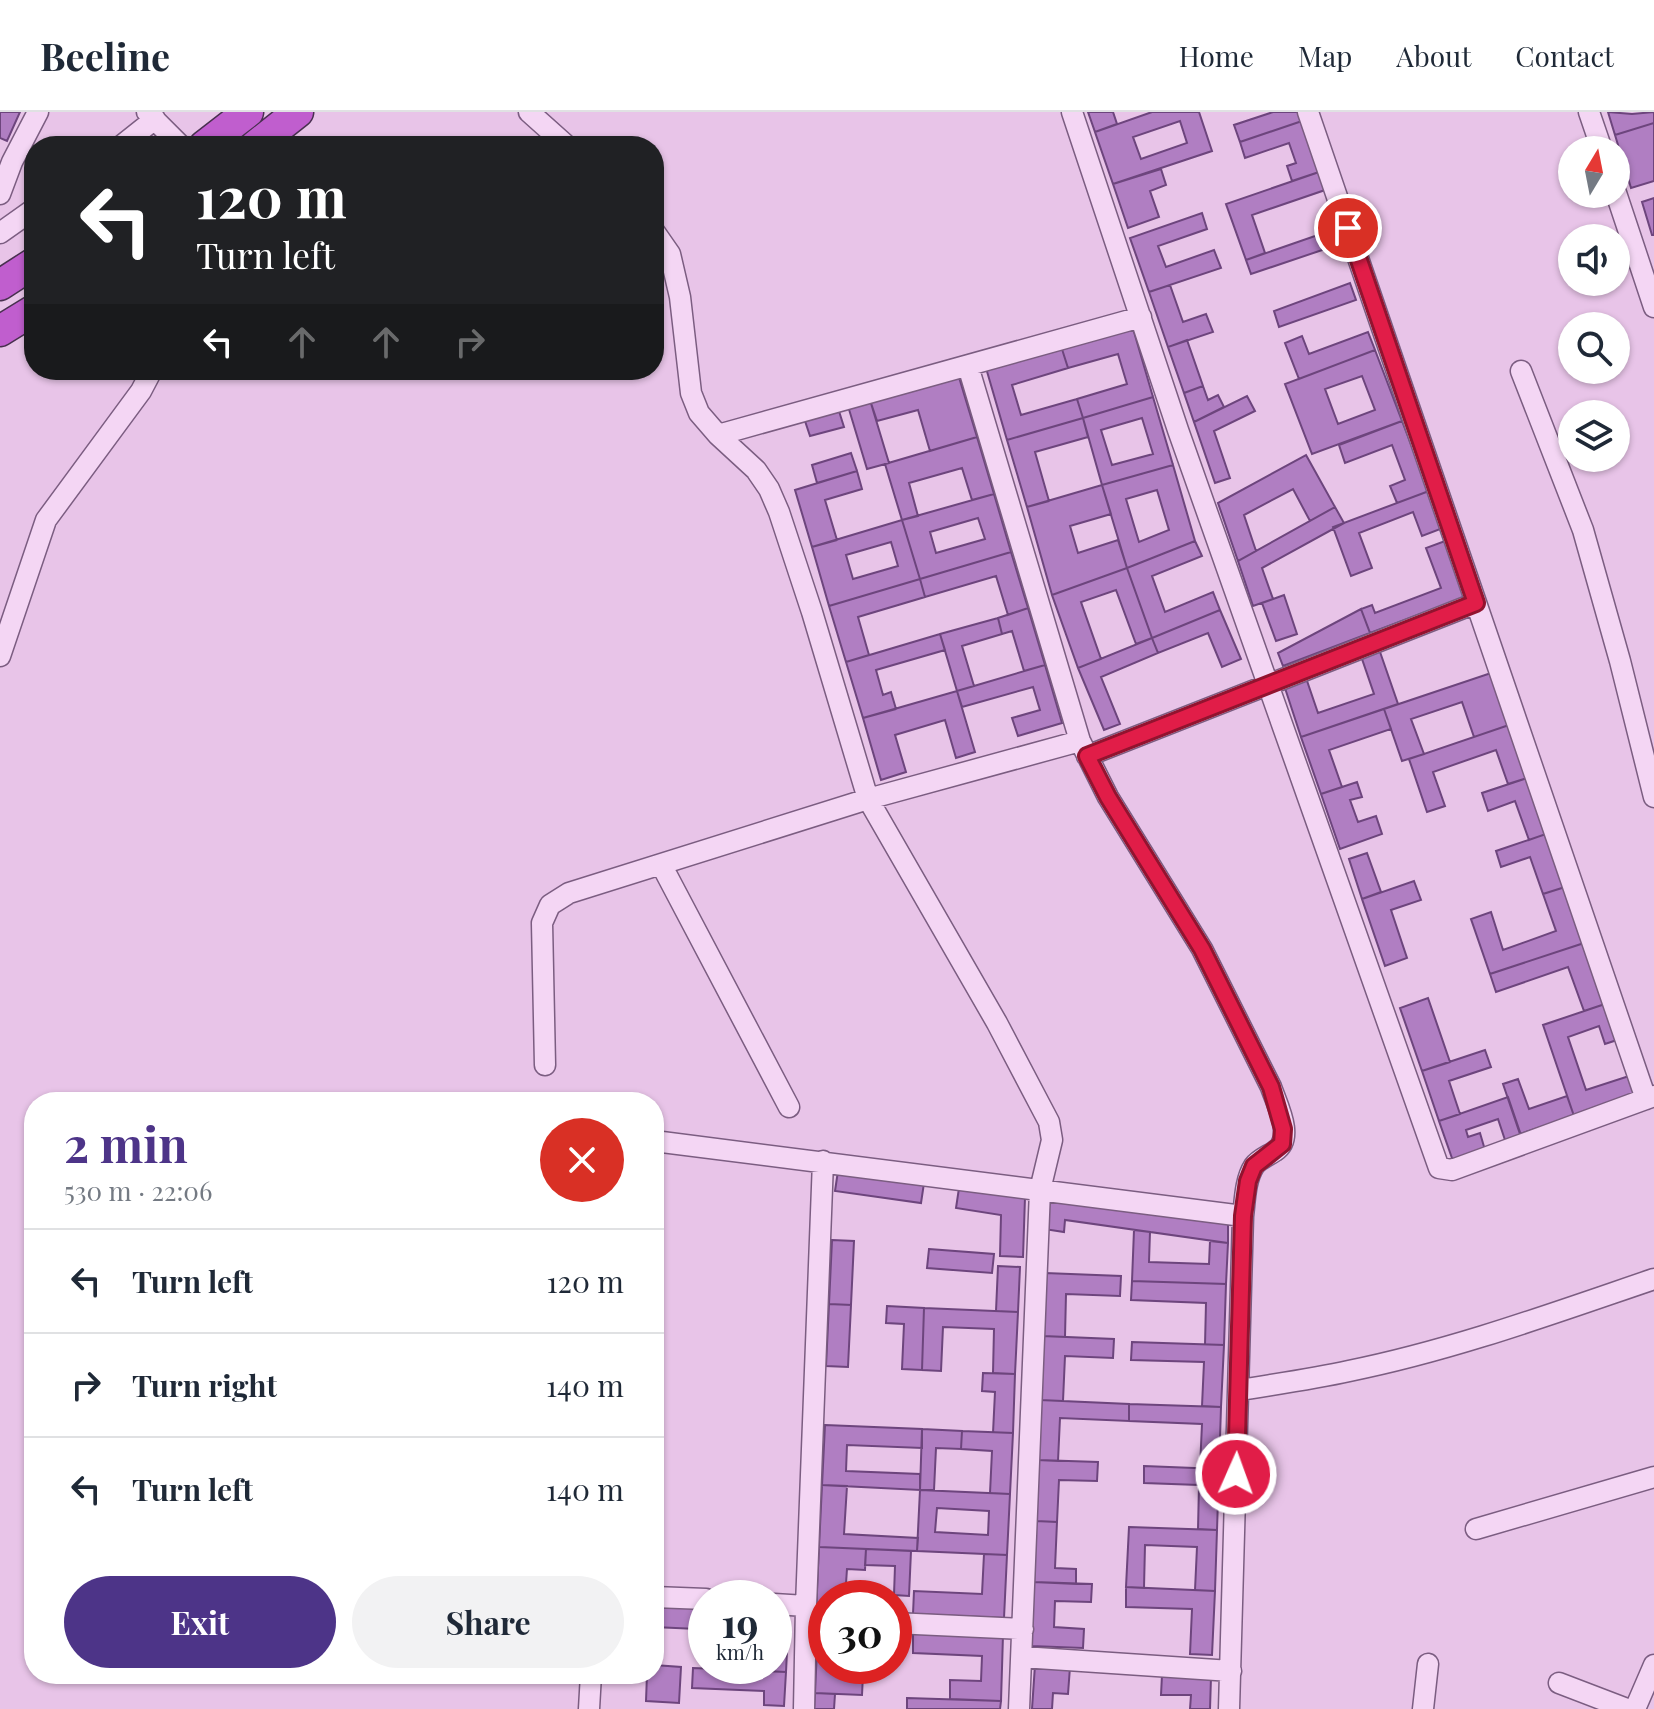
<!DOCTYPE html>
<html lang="en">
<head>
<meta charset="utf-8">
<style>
  body { margin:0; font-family:"Playfair Display",serif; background:#f2f2f3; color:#1f2937; height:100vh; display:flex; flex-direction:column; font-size:30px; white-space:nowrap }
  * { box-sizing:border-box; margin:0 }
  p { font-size:26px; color:#747a83 }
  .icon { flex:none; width:44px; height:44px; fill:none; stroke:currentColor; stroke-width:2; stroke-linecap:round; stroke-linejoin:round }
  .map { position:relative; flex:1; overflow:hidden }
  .side { position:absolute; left:24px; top:980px; width:640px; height:592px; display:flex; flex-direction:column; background:#fff; border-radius:32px; box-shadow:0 2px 6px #0004 }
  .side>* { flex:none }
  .banner { position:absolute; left:24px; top:24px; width:640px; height:244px; border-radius:32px; box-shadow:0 2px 6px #0004; background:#202124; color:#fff; overflow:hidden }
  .needle { width:52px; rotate:10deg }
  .controls { position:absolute; left:1558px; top:24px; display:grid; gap:16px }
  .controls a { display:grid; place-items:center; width:72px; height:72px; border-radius:50%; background:#fff; box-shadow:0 2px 6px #0004; font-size:40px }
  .speed { position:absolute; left:688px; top:1468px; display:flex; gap:16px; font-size:40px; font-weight:700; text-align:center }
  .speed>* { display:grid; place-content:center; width:104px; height:104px; border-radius:50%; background:#fff; box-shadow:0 2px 6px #0004; line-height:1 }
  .speed small { font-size:20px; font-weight:400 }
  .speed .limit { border:12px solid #d22; background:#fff; color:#111 }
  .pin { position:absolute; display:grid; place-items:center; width:68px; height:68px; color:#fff; margin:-34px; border:4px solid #fff; border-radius:50%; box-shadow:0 2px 8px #0007 }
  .me { position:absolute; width:88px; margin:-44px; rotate:2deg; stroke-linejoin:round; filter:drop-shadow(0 0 6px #0008) }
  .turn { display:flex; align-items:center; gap:28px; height:168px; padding:0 40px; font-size:36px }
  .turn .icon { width:104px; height:104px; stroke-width:2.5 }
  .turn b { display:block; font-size:56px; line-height:68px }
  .lanes { display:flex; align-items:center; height:76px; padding:0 40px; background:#0003; justify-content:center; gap:40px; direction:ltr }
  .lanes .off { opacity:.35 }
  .round { display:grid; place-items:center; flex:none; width:84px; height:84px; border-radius:42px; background:#f2f2f3 }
  .head { display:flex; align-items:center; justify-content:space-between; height:136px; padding:0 40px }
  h1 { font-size:48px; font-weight:700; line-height:60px; color:#4d3488 }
  .primary-button { display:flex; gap:16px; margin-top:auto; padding:16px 40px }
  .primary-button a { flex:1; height:92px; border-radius:48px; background:#4d3488; color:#fff; font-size:32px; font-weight:700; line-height:92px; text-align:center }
  .primary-button a+a { background:#f2f2f3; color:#1f2937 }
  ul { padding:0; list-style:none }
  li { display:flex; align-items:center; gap:24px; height:104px; padding:0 40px; border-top:2px solid #e0e1e3 }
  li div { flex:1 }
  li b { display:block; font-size:30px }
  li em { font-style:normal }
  header { display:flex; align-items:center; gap:48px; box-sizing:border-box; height:112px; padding:0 40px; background:#fff; border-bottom:2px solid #e0e1e3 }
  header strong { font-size:38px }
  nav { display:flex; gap:44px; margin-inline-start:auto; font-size:28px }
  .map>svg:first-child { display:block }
  .building { fill:#b07ec2; stroke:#6d457d; stroke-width:2; fill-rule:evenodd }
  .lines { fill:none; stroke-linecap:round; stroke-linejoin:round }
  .minor-casing { stroke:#7b5d81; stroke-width:23 }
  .highway-casing { stroke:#48304f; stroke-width:33 }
  .minor { stroke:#f4d6f4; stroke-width:20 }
  .highway { stroke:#c05ece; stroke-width:30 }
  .route-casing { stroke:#92132f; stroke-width:20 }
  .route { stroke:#e11d48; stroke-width:14 }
</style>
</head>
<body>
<header>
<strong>Beeline</strong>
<nav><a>Home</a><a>Map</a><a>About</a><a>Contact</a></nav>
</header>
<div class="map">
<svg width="1654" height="1597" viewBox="0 0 1654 1597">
  <rect width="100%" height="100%" fill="#e8c4e8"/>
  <!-- building -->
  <path class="building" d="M0,0h20l-13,29 -7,-3z
    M1088,0h25l4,12 -22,8z
    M1152,0h47l13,39 -99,33 -18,-52zM1180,9l7,22 -46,16 -8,-22z
    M1273,0h29l3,8 -65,22 -6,-17z
    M1608,0l24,2 22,-2v11l-39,12z
    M1305,8l17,51 -30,10 -5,-15 9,-3 -7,-20 -44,15 -5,-16z
    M1654,11v58l-23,7 -16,-53z
    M1161,57l5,16 -16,6 9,26 -31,11 -15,-44z
    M1322,59l6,18 -76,26 13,38 -19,7 -20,-56z
    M1654,86v37h-2l-10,-33z
    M1202,101l5,16 -49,17 8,21 48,-17 7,18 -72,24 -19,-54z
    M1338,116l5,15 -92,31 -5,-14z
    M1350,171l6,17 -77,27 -5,-16z
    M1170,173l13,37 23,-8 7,18 -45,15 -19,-55z
    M1132,213l21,72 -70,21 -6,-19 50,-15 -9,-30 -50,14 -7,-22z
    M1368,220l7,18 -76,29 -14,-36 17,-7 7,18z
    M1187,228l16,46 -19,7 -16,-46z
    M1061,234l7,22 -56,17 9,30 56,-16 6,19 -76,22 -21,-72z
    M1375,238l27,71 -90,33 -27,-70zM1362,264l13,34 -37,14 -13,-35z
    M958,262l19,63 -47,14 -12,-41 -41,11 -7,-21z
    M1203,274l5,14 10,-5 6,12 -30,15 -10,-29z
    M1247,284l8,15 -41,20 16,47 -15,5 -21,-61z
    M1153,285l20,68 -71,20 -19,-67zM1142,306l11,36 -41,11 -11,-35z
    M870,288l19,63 -22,6 -19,-63z
    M838,296l6,19 -34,9 -6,-18z
    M1083,306l5,19 -53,15 14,49 -22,6 -20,-67z
    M1402,309l27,70 -32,12 -7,-17 15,-6 -13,-35 -47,18 -6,-18z
    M977,325l17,57 -22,6 -10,-32 -53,15 9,33 -16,4 -17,-56z
    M851,341l6,18 -40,12 -5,-18z
    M1306,343l29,52 -25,14 -17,-32 -49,26 12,36 -18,10 -20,-58z
    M1173,353l22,76 -68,27 -25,-83zM1157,378l12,40 -30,12 -13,-43z
    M857,359l5,18 -37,11 12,40 -25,7 -17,-57z
    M1102,373l9,29 -41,12 8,27 40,-13 9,28 -75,27 -25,-88z
    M1429,379l14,37 -21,8 -9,-24 -54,21 13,35 -21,8 -18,-49z
    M994,382l17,58 -91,27 -18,-59zM978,406l7,21 -49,14 -6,-21z
    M1335,395l9,16 -82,45 11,31 -20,7 -15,-45z
    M902,408l18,59 -91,27 -17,-59zM891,430l7,24 -45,13 -7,-24z
    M1195,429l7,15 -50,20 13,36 48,-20 7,18 -68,28 -25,-70z
    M1445,429l21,56 -96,36 -9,-24 11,-4 3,8 66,-25 -15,-40z
    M1011,440l17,56 -20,7 -12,-39 -71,21 -5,-18z
    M1127,456l25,70 -16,6 -20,-54 -35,12 20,57 -23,9 -26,-73z
    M920,467l5,18 -67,20 11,38 -23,7 -17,-56z
    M1284,483l13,39 -21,7 -14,-38z
    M1028,496l17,57 -21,6 -12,-40 -10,3 -4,-16z
    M1361,497l9,24 -87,33 -5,-13z
    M1220,498l21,49 -19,8 -14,-34 -50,20 -6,-15z
    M998,506l4,16 -40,12 12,40 -17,5 -17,-57z
    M940,522l5,16 -69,20 7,25 8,-3 5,17 -33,9 -17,-56z
    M1152,526l6,15 -57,24 19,47 -16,6 -26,-62z
    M1379,537l19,55 -97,33 -18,-55 22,-7 13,38 56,-19 -13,-38z
    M1045,553l17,58 -44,13 -6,-18 28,-8 -7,-23 -71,20 -5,-16z
    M1491,561l18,52 -35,12 -12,-35 -51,17 13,35 -22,7 -18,-52z
    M957,579l18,61 -19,6 -11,-38 -50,15 11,37 -25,8 -18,-62z
    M1384,597l7,20 -62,21 13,37 -21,7 -20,-57z
    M1509,613l18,53 -19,6 -12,-34 -63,22 12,34 -18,6 -18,-53z
    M1527,666l19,56 -17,6 -14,-39 -27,10 -6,-18z
    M1357,670l5,15 -12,3 8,22 18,-6 6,18 -42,15 -19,-55z
    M1546,722l19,53 -22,7 -13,-37 -29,10 -5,-16z
    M1367,741l14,39 -19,7 -13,-40z
    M1414,769l7,19 -30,10 16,48 -22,8 -23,-67z
    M1565,775l19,56 -94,31 -19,-55 20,-7 12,38 53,-19 -13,-37z
    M1584,831l21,61 -21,7 -16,-44 -72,25 -6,-18z
    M1428,886l22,64 -28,9 -22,-63z
    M1605,892l12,36 -12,4 -6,-18 -31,11 18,53 43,-14 7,19 -62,21 -31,-91z
    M1485,938l6,17 -42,14 11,33 -21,7 -17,-50z
    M1518,967l11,30 38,-13 7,20 -54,18 -17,-50z
    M1508,985l14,41 -16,5 -8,-24 -32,11 2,7 12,-4 5,17 -32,11 -14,-40z
    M838,1059l86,12 -3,20 -86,-12z
    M959,1076l66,9 -2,60 -23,-1 1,-41 -45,-7z
    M1049,1085l179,26v20l-163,-23 -1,12 -20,-3z
    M1134,1118l16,2 -1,30 60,2 1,-23 18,2 -2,41 -94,-3z
    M832,1128l22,1 -3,64 -22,-1z
    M929,1137l65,5 -2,19 -65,-5z
    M998,1154l22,1 -2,45 -22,-1z
    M1045,1161l76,3 -1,20 -54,-2 -1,43 -22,-1z
    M1132,1169l94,3 -2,61h-19l1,-42 -75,-3z
    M829,1192l22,1 -3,62 -22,-1z
    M887,1194l37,2 -2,62 -20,-1 2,-45 -18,-1z
    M924,1196l94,4 -3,62 -22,-1 1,-44 -51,-2 -2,44 -19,-1z
    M1043,1224l71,3 -1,19 -48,-2 -2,45 -23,-1z
    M1132,1230l92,3 -3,62 -19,-1 2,-44 -73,-2z
    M983,1261l32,1 -2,59h-20l2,-41 -13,-1z
    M1040,1288l89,4v17l-69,-3 -2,43 -20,-1z
    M1129,1292l92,3 -2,62 -19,-1 2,-44 -73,-3z
    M825,1313l97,4v19l-75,-3 -1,26 74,3v16l-98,-5z
    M922,1317l40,2 -1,18 -25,-1 -2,42h-14z
    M962,1319l51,2 -3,61 -20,-1 2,-42 -31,-2z
    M1038,1348l60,2 -1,19 -38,-1 -2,42 -21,-1z
    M1144,1354l75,3 -2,61 -19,-1 1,-44 -55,-2z
    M822,1373l25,1 -3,48 74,4 -1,13 -98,-4z
    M920,1378l90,4 -3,61 -90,-4zM937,1396l52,3 -1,24 -53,-3z
    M1036,1409l21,1 -2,46 21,1v15l-42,-2z
    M1129,1415l88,3 -2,61 -20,-1 2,-43 -52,-2 -1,43 -18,-1z
    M819,1435l47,2 -1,21 -18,-1 -2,29h-19v13l-10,-1z
    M866,1437l45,2 -2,45 -15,-1 1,-29 -30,-1z
    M984,1442l23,1 -3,63 -91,-4 1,-23 68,3z
    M1034,1470l58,2 -1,18 -36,-1 -1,26 30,2 -1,19 -52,-2z
    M1126,1475l89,4 -3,64 -22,-1 2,-45 -66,-2z
    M654,1492l44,2 -1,23 -43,-2z
    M698,1494h8v23h-9z
    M774,1497l15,1 -3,62 -25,-1v-5h13z
    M818,1516h8v38h14l-1,7 24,1 -1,21 -47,-2z
    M913,1520l90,3 -2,66 -51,-2v-19l31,1 1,-25 -69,-3z
    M654,1553l27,2 -2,36 -33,-2 1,-27h7z
    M1035,1553l35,2 -2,27 -15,-1 -1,16h-20z
    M693,1556l93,4 -2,34 -20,-1v-14l-72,-3z
    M1162,1563l49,2 -1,32h-20l1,-14h-30z
    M815,1581l20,1 -1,15h-20z
    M907,1586l94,3 -1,8h-93z"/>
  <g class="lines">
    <!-- minor casing -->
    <g class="minor-casing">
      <path id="minor" d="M147,0l34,34
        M529,0l38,34
        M1072,0l106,318 261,738 13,2 202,-74
        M1308,0l338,987
        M1589,0l13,38
        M121,34l34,-27
        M1616,81l38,114
        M0,82l12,-32 26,-50
        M654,119l16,23 10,43 11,96 8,20 19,22 38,35 13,19 10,23 33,100 56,187 129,224 52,99 3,18 -12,50 -21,519
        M0,121l34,-24
        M968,254l112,375 28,56 94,152 69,138c6,18 24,51 4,64 -7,5 -16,8 -21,15 -9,14 -9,35 -11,50
        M1521,259l62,159 37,131 34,136
        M718,323l423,-118
        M0,544l46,-136 95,-129 11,-21
        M1087,644l389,-153
        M662,754l127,241
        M545,953l-3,-142 8,-18 19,-12 299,-94 212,-58
        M654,1029l589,75 -14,493
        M1240,1278c36,-6 73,-11 109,-19 104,-21 205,-58 305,-92
        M1476,1417l178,-52
        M654,1485l52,2
        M774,1492l32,2
        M894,1511l129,6
        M1022,1545l209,14
        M1559,1571l68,26
        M589,1597l2,-35
        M804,1597l2,-103 17,-445
        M1423,1597l5,-45
        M1635,1597l19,-44"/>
    </g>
    <!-- highway casing -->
    <g class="highway-casing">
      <path id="highway" d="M204,34l44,-34
        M255,34l43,-34
        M0,173l34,-22
        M0,219l34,-21"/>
    </g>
    <!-- minor -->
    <use href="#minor" class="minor"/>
    <!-- highway -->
    <use href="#highway" class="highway"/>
  </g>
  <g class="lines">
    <!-- route casing -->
    <g class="route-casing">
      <path id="route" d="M1236,1362l7,-258 5,-35 6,-15 28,-22 1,-15 -12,-42 -69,-138 -94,-152 -21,-41 389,-153 -128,-375"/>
    </g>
    <!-- route -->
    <use href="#route" class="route"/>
  </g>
</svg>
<div class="controls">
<a><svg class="needle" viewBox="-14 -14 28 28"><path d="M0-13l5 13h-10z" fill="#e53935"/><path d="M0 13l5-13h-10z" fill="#747a83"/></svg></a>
<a><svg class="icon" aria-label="sound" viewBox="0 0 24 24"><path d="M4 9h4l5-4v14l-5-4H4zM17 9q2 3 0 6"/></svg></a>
<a><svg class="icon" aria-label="search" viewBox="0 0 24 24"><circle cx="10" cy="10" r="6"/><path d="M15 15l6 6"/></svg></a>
<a><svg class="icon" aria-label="layers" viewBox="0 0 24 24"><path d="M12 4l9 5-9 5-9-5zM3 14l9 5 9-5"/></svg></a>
</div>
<div class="speed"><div>19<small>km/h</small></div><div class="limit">30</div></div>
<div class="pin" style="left:1348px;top:116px;background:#d93025"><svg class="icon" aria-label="arrive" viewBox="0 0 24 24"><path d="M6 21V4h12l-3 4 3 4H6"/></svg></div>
<svg class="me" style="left:1236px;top:1362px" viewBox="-20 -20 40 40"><circle r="17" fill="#e11d48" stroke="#fff" stroke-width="3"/><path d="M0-11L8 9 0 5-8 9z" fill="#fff"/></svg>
<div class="banner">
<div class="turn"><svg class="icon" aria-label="left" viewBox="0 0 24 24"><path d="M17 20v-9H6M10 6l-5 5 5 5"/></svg><div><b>120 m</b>Turn left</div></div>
<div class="lanes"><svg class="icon" aria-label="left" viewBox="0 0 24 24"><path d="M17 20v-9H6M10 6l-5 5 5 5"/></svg><svg class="icon off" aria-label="ahead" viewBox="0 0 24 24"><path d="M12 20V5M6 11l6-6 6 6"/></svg><svg class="icon off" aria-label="ahead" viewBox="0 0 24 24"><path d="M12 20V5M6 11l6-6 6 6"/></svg><svg class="icon off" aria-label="right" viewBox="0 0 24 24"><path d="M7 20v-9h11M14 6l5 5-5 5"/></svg></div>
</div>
<section class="side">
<div class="head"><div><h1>2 min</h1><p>530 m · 22:06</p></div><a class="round" style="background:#d93025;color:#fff"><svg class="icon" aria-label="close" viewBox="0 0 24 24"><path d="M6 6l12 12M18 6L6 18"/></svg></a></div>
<ul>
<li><svg class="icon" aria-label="left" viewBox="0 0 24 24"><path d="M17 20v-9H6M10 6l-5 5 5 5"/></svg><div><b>Turn left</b></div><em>120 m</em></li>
<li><svg class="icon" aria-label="right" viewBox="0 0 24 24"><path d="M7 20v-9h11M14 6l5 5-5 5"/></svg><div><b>Turn right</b></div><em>140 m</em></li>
<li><svg class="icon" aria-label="left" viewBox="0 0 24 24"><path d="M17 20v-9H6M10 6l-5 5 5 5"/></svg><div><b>Turn left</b></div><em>140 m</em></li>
</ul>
<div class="primary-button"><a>Exit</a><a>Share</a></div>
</section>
</div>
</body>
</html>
